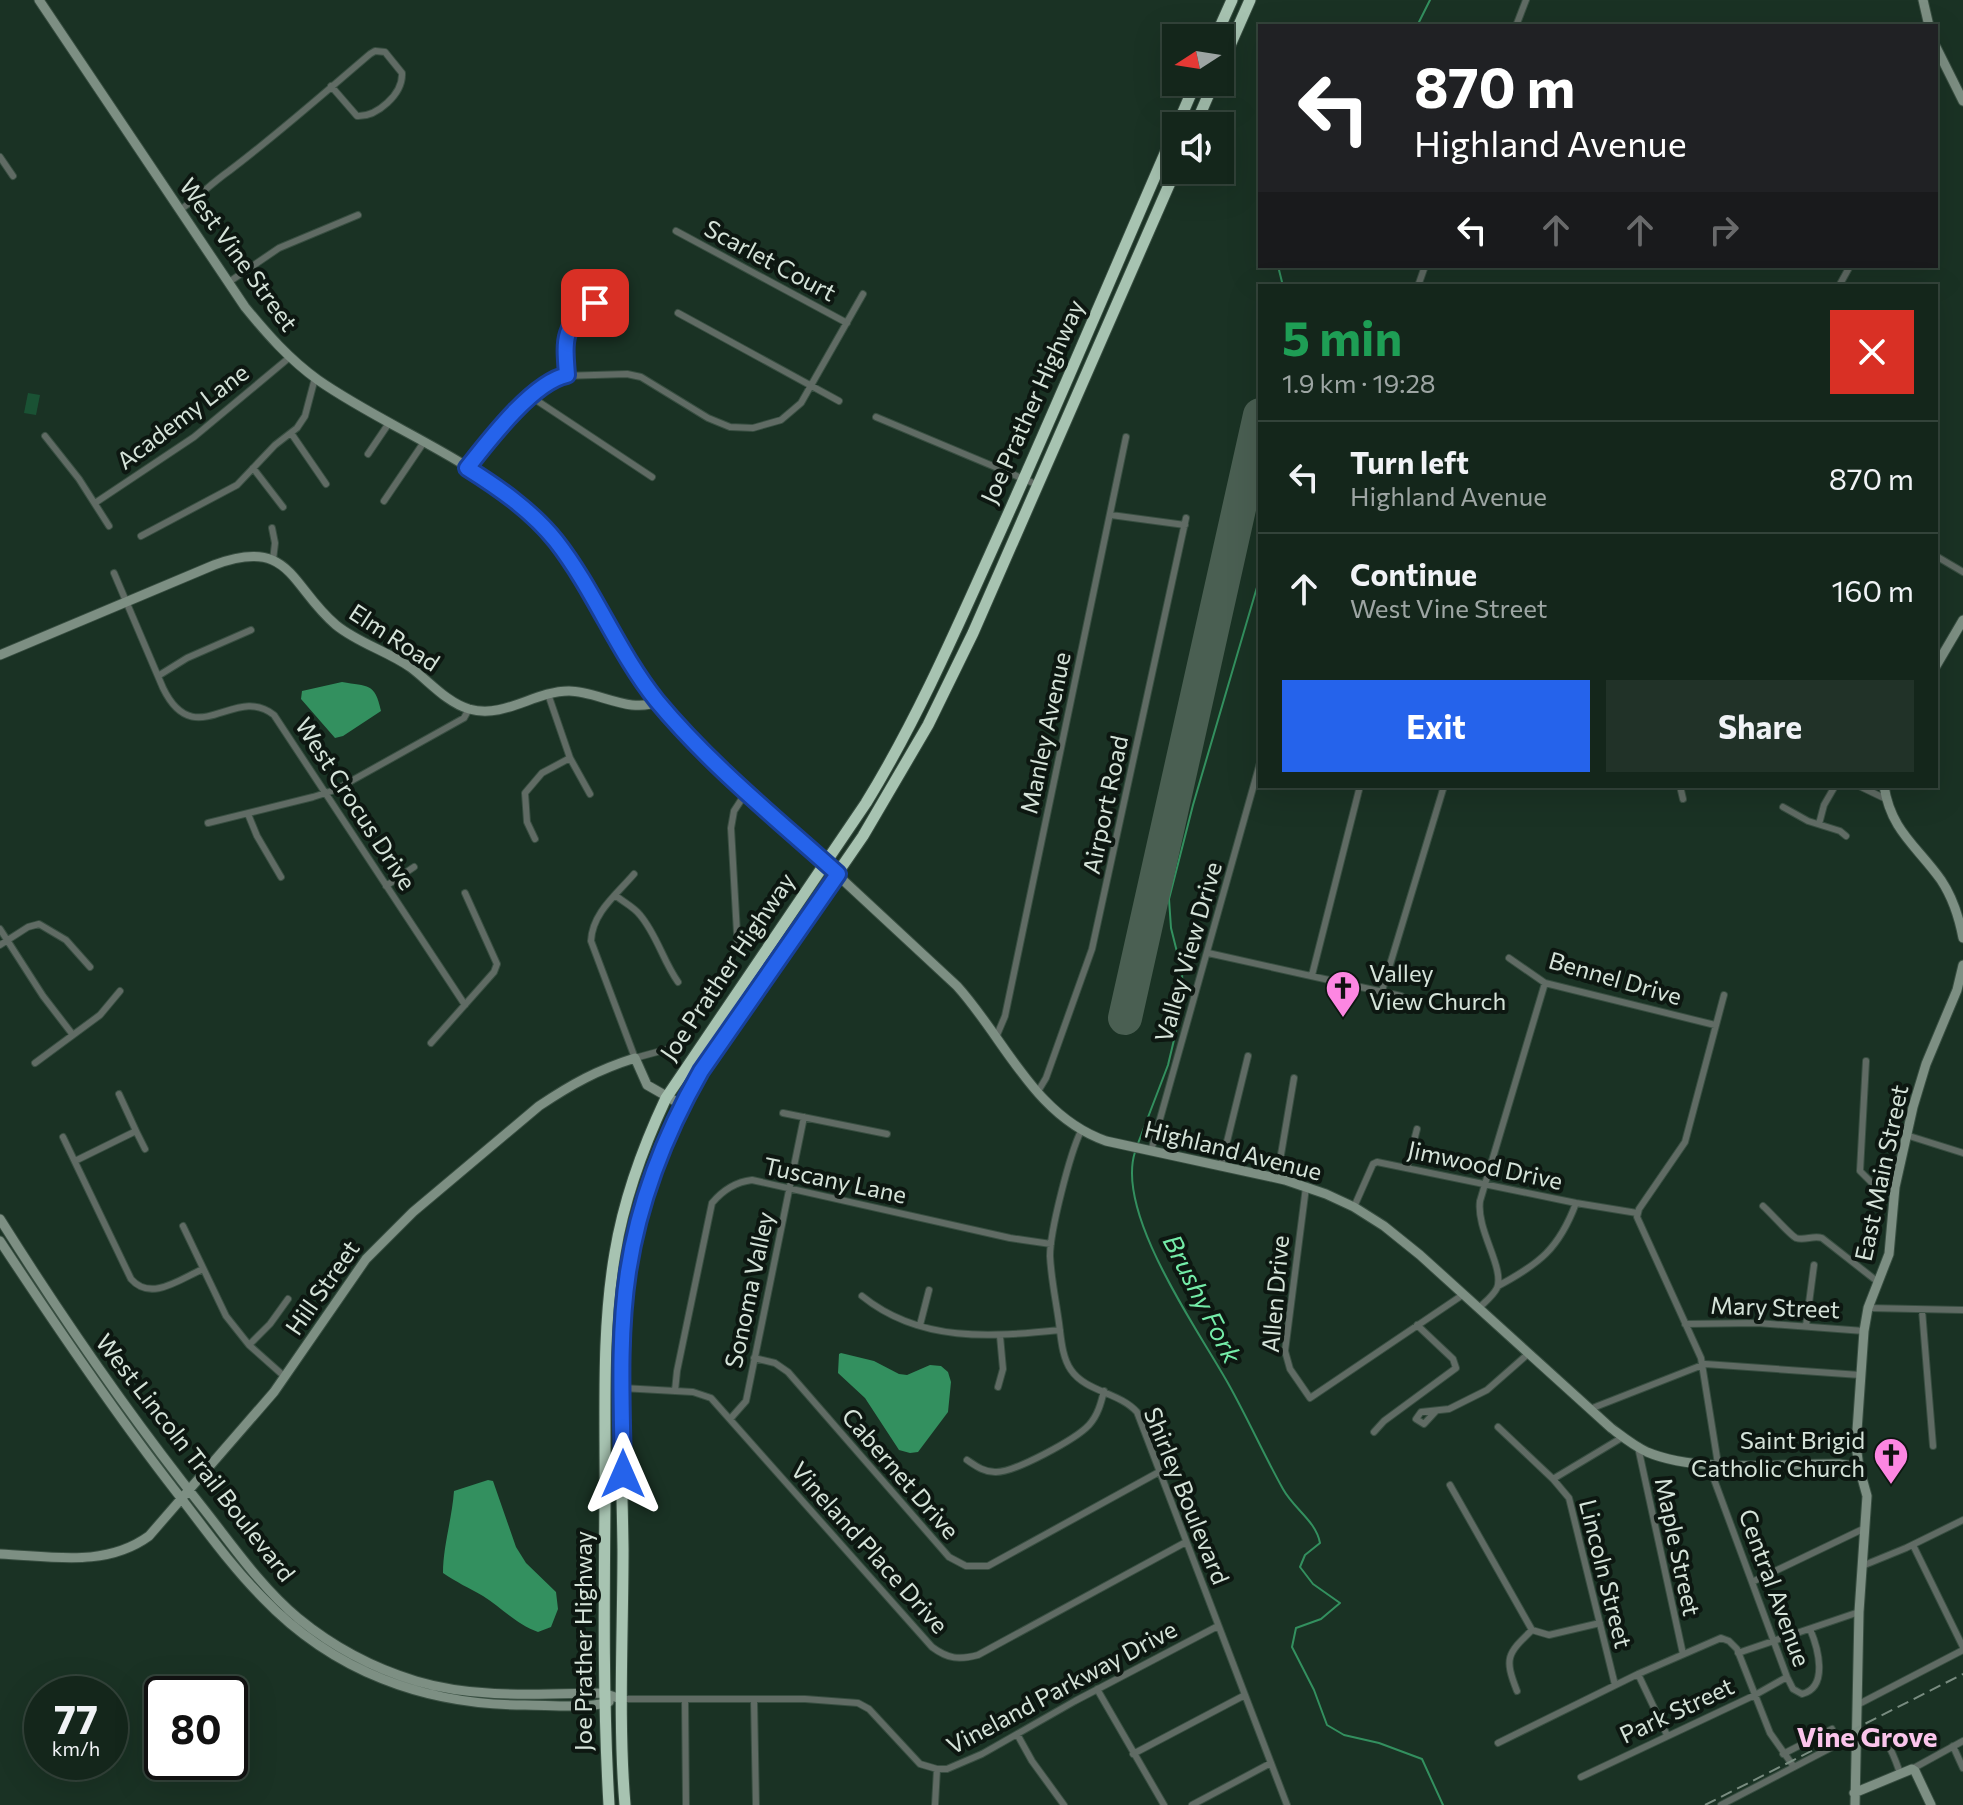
<!DOCTYPE html>
<html lang="en">
<head>
<meta charset="utf-8">
<style>
  body { margin:0; font-family:Commissioner,sans-serif; background:#213228; color:#f1f3f6; height:100vh; display:flex; flex-direction:column; font-size:30px; white-space:nowrap }
  * { box-sizing:border-box; margin:0 }
  p { font-size:26px; color:#9da5a3 }
  .icon { flex:none; width:44px; height:44px; fill:none; stroke:currentColor; stroke-width:2; stroke-linecap:round; stroke-linejoin:round }
  .map { position:relative; flex:1; overflow:hidden }
  .details { position:absolute; left:1258px; top:284px; width:680px; height:504px; display:flex; flex-direction:column; background:#14261b; border-radius:0px; box-shadow:0 8px 32px #0002,0 0 0 2px #33433a }
  .details>* { flex:none }
  .hud { position:absolute; left:1258px; top:24px; width:680px; height:244px; border-radius:0px; box-shadow:0 8px 32px #0002,0 0 0 2px #33433a; background:#202124; color:#fff; overflow:hidden }
  .needle { width:52px; rotate:258deg }
  .buttons { position:absolute; left:1162px; top:24px; display:grid; gap:16px }
  .buttons a { display:grid; place-items:center; width:72px; height:72px; border-radius:0px; background:#14261b; box-shadow:0 8px 32px #0002,0 0 0 2px #33433a; font-size:40px }
  .speed { position:absolute; left:24px; top:1676px; display:flex; gap:16px; font-size:40px; font-weight:700; text-align:center }
  .speed>* { display:grid; place-content:center; width:104px; height:104px; border-radius:50%; background:#14261b; box-shadow:0 8px 32px #0002,0 0 0 2px #33433a; line-height:1 }
  .speed small { font-size:20px; font-weight:400 }
  .speed .limit { border:4px solid #111; border-radius:12px; background:#fff; color:#111 }
  .pin { position:absolute; display:grid; place-items:center; width:68px; height:68px; color:#fff; margin:-34px; border-radius:16px; box-shadow:0 4px 12px #0006 }
  .me { position:absolute; width:88px; margin:-44px; rotate:0deg; stroke-linejoin:round; filter:drop-shadow(0 0 6px #0008) }
  .turn { display:flex; align-items:center; gap:28px; height:168px; padding:0 24px; font-size:36px }
  .turn .icon { width:104px; height:104px; stroke-width:2.5 }
  .turn b { display:block; font-size:56px; line-height:68px }
  .lanes { display:flex; align-items:center; height:76px; padding:0 24px; background:#0003; justify-content:center; gap:40px; direction:ltr }
  .lanes .off { opacity:.35 }
  .round { display:grid; place-items:center; flex:none; width:84px; height:84px; border-radius:0px; background:#213228 }
  .headline { display:flex; align-items:center; justify-content:space-between; height:136px; padding:0 24px }
  h1 { font-size:48px; font-weight:700; line-height:60px; color:#1e9e55 }
  .action { display:flex; gap:16px; margin-top:auto; padding:16px 24px }
  .action a { flex:1; height:92px; border-radius:0px; background:#2563eb; color:#fff; font-size:32px; font-weight:700; line-height:92px; text-align:center }
  .action a+a { background:#213228; color:#f1f3f6 }
  ul { padding:0; list-style:none }
  li { display:flex; align-items:center; gap:24px; height:112px; padding:0 24px; border-top:2px solid #33433a }
  li div { flex:1 }
  li b { display:block; font-size:30px }
  li em { font-style:normal }
  .map>svg:first-child { display:block }
  .green { fill:#1a5234 }
  .water { fill:#33905f }
  .lines { fill:none; stroke-linecap:round; stroke-linejoin:round }
  .stream { stroke:#33905f; stroke-width:2 }
  .runway { stroke:#4a5f52; stroke-width:34 }
  .street-casing { stroke:#384e41; stroke-width:8 }
  .secondary-casing { stroke:#384e41; stroke-width:11 }
  .highway-casing { stroke:#384e41; stroke-width:13 }
  .street { stroke:#606b64; stroke-width:6 }
  .secondary { stroke:#7d8f83; stroke-width:9 }
  .highway { stroke:#a7c3b1; stroke-width:11 }
  .rail { stroke:#798c80; stroke-width:2; stroke-dasharray:12 6; stroke-linecap:butt }
  .route-casing { stroke:#184099; stroke-width:20 }
  .route { stroke:#2563eb; stroke-width:14 }
  .labels { text-anchor:middle; stroke-width:8; stroke-linejoin:round; paint-order:stroke }
  .street-label { font-size:24px; fill:#d5e3d9; stroke:#0d1711 }
  .poi-label { font-size:24px; fill:#d5e3d9; stroke:#0d1711; text-anchor:start }
  .water-label { font-size:26px; font-style:italic; fill:#74eca8; stroke:#0d1711 }
  .quarter-label { font-size:28px; font-weight:bold; fill:#fac4eb; stroke:#0d1711 }
</style>
</head>
<body>
<div class="map">
<svg width="1963" height="1805" viewBox="0 0 1963 1805">
  <rect width="100%" height="100%" fill="#1a3224"/>
  <!-- green -->
  <path class="green" d="M28,393l12,2 -4,20 -12,-2z"/>
  <!-- water -->
  <path class="water" d="M342,682c26,5 33,0 39,29l-38,25 -8,2 -34,-39 1,-8z
    M841,1353l33,8 25,13 8,1 23,-10 11,1 7,6 3,10 -3,30 -30,40 -8,1 -11,-3 -34,-52 -27,-25 1,-19z
    M488,1480l5,1 23,66 10,16 30,29 2,17 -7,18 -13,5c-22,-8 -36,-24 -55,-36 -14,-8 -27,-14 -40,-23 0,-27 9,-54 11,-82z"/>
  <g class="lines">
    <!-- stream -->
    <path class="stream" d="M1417,26l13,-26
      M1278,266l5,20
      M1137,1146l31,-81 15,-63 -1,-30 -11,-44 -2,-29 24,-94 67,-228
      M1135,1152c-20,62 64,179 94,233 19,34 35,70 54,104 11,20 33,32 37,54l-15,12 -5,12 13,17 27,19 -19,16 -25,9 -4,19 22,43 13,35 17,10 35,8 43,16 21,46"/>
    <!-- runway -->
    <path class="runway" d="M1125,1018l135,-603"/>
    <!-- street casing -->
    <g class="street-casing">
      <path id="street" d="M1516,26l10,-26
        M0,157l13,19
        M180,210c17,-12 32,-27 49,-39 49,-37 94,-77 141,-117l5,-3 10,1 17,21c1,21 -25,44 -45,43l-26,-30
        M676,231l171,92
        M229,282l50,-34 79,-33
        M1418,286l7,-20
        M1839,286l11,-20
        M678,313l161,88
        M567,375c-3,-42 2,-61 43,-80
        M530,396l122,81
        M876,417l162,68
        M291,433l35,51
        M45,436l34,43 30,47
        M368,454l21,-31
        M253,468l30,39
        M467,468l66,-76 17,-12 12,-4 65,-2 14,3 67,41 22,9 23,1 28,-8 20,-17 62,-109
        M384,501l40,-59
        M95,503l99,-66 96,-80
        M1111,515l74,10
        M272,528l3,15 -2,17
        M141,536l96,-51 38,-40 22,-17 8,-12 10,-38
        M1936,556l27,16
        M114,573l49,115c32,66 72,-5 111,27l191,290
        M158,676l29,-18 64,-28
        M548,694l22,64 20,36
        M1680,786l3,13
        M1859,786l27,13
        M1783,807l25,14 32,10 6,5
        M248,814l9,22 24,41
        M208,823l105,-26 22,-7 129,-72 5,-9
        M1819,824l5,-19 11,-19
        M535,839l-8,-17 -2,-29 17,-20 28,-15
        M634,874c-17,20 -42,39 -43,67l44,117 33,-9
        M386,886l28,-19
        M615,895c8,7 19,12 25,20 17,20 23,46 38,67
        M0,929l43,67 30,39
        M0,945l28,-18 11,-3 27,16 24,27
        M738,951l-7,-123 3,-17 13,-20
        M1208,953l193,43
        M1509,958l36,25 170,42
        M1312,975l48,-189
        M1382,991l62,-205
        M997,1035l8,-19 121,-579
        M431,1043l63,-71 3,-8 -32,-71
        M1866,1061l-6,110 11,11 24,5
        M35,1063l65,-48 20,-24
        M1037,1093l9,-15 46,-129 94,-431
        M119,1094l17,37
        M783,1113l104,21
        M1081,1131c-11,22 -31,100 -31,125 1,22 6,45 9,67 2,15 3,34 12,47 15,22 48,22 66,42l150,393
        M1906,1135l57,18
        M63,1137l68,142c20,23 49,0 72,-10
        M1151,1151l109,-388
        M75,1161l61,-30 9,18
        M1221,1166l27,-110
        M1407,1168l10,-39
        M1277,1178l17,-100
        M1306,1187l-21,164 5,18 20,29 154,-104
        M1763,1206c7,6 27,29 33,32 9,3 17,-3 26,0l56,44
        M1354,1207l19,-43 4,-2 199,41 61,10
        M183,1226l43,90 23,29 36,32
        M1498,1286c41,-22 61,-37 78,-83
        M862,1296c58,47 129,41 198,34
        M1479,1308c6,-6 14,-12 18,-20 8,-20 -21,-58 -17,-87l65,-218
        M1868,1308l95,2
        M1922,1310l11,136
        M1685,1324l72,-1 107,8
        M920,1325l9,-35
        M1806,1326l8,-61
        M249,1345l21,-21 18,-25
        M754,1358l21,5 13,9 161,185 17,9h22l171,-94
        M998,1387l5,-18 -3,-33
        M622,1388l71,4 18,6 221,249c16,12 27,13 46,8l208,-113
        M675,1391l2,-20 35,-168c11,-13 23,-21 40,-23l258,58 41,6
        M1590,1409l115,-45 155,11
        M1436,1411l-12,13 -8,-5 5,-7 28,-3 38,-19 42,-37
        M731,1418l15,-17 58,-284
        M1498,1427l55,52 16,19 46,187
        M1374,1432l10,-11 72,-53 -3,-9 -36,-34
        M1638,1447l45,207
        M967,1460c9,6 17,12 28,12 19,1 81,-33 94,-47 9,-10 12,-22 15,-34
        M1718,1464l-17,-106 -64,-141 2,-8 46,-67 39,-147
        M1712,1465v9l75,203 6,12 9,5c27,-7 16,-46 8,-65
        M1553,1479l70,-42
        M1450,1485l82,145 17,5 51,-12
        M1913,1545l50,102
        M1862,1566l44,-18 57,-28
        M1752,1582l113,-54
        M1738,1653l121,-41
        M1638,1674l29,61
        M1097,1689l67,116
        M1517,1691c-13,-33 -10,-37 15,-61
        M621,1699h184l53,4 11,6 51,55 17,5h10l35,-15 93,-53 143,-75
        M685,1700l1,105
        M754,1700l2,105
        M1857,1705l106,-55
        M1017,1734l15,27 32,44
        M1498,1743l140,-69 83,-36 8,3 8,8 33,84 24,34
        M1953,1746l10,22
        M1133,1754l112,-59
        M1783,1754l49,-25
        M1912,1769l51,-28
        M1581,1777l174,-82 32,-18
        M935,1805l2,-36
        M1192,1805l79,-42
        M1721,1805l144,-75c21,0 29,26 35,43"/>
    </g>
    <!-- secondary casing -->
    <g class="secondary-casing">
      <path id="secondary" d="M39,0l206,307c22,27 44,52 73,73 69,48 153,77 214,136 39,37 60,86 88,131 23,38 52,71 83,103l254,236c48,53 77,130 149,155l179,39 41,14 28,13 30,19 36,29 191,173c12,9 23,18 36,24 52,22 135,11 192,12l20,3
        M1923,0l6,26
        M1936,47l27,54
        M0,655l214,-90c77,-29 76,21 122,60 22,18 51,26 74,42 19,14 36,35 59,42 36,10 65,-18 100,-18 28,0 63,24 89,10
        M1936,666l27,-46
        M1884,786c7,45 33,60 57,94 12,18 18,37 22,58
        M0,1219c63,100 129,196 203,289 30,38 58,79 95,110 34,28 75,50 118,63 60,18 124,13 187,12l18,6
        M0,1241c56,85 112,168 174,248 29,37 56,76 89,109 70,73 161,107 262,107 24,0 61,4 84,-3
        M0,1554c51,2 105,14 149,-18l125,-144 92,-133 47,-47 126,-106c33,-22 58,-36 96,-48l12,27 35,20
        M1854,1793l58,-24 3,2 16,34
        M1855,1805l4,-193 8,-116 -8,-29 -3,-22 8,-114 4,-23 21,-54 6,-67 18,-80 13,-43 31,-74 6,-25"/>
    </g>
    <!-- highway casing -->
    <g class="highway-casing">
      <path id="highway" d="M1215,38l17,-38
        M1220,68l30,-68
        M1177,126l19,-44
        M1195,126l19,-44
        M609,1805c-6,-102 -5,-201 -4,-304 1,-82 -4,-167 10,-248 9,-55 28,-106 51,-155l200,-295c51,-83 90,-173 130,-262 62,-137 120,-275 180,-413
        M625,1805c-7,-85 -2,-170 -2,-255 -1,-95 -9,-206 9,-298 12,-65 37,-124 69,-181l162,-235 65,-111 45,-92 203,-464"/>
    </g>
    <!-- street -->
    <use href="#street" class="street"/>
    <!-- secondary -->
    <use href="#secondary" class="secondary"/>
    <!-- highway -->
    <use href="#highway" class="highway"/>
    <!-- rail -->
    <path class="rail" d="M1705,1805l258,-131"/>
  </g>
  <g class="lines">
    <!-- route casing -->
    <g class="route-casing">
      <path id="route" d="M595,303c-32,23 -31,34 -28,72 -34,7 -78,65 -100,93 32,20 65,43 89,73 39,50 61,110 101,160 53,64 120,118 181,173l-137,197c-36,63 -62,129 -73,201 -10,66 -6,135 -5,202"/>
    </g>
    <!-- route -->
    <use href="#route" class="route"/>
  </g>
  <!-- icons -->
  <defs>
    <g id="church-pin" transform="scale(1.8)"><path d="M0 17L-7.5 6A9.5 9.5 0 1 1 7.5 6Z" fill="#fd86e2" stroke="#0d1711"/><path d="M-1.2-6h2.4v3.5h3.3v2.4h-3.3V6h-2.4V-.1h-3.3v-2.4h3.3Z" fill="#111"/></g>
  </defs>
  <g fill-rule="evenodd">
    <use href="#church-pin" x="1343" y="988"/>
    <use href="#church-pin" x="1891" y="1455"/>
  </g>
  <g class="labels">
    <!-- street labels -->
    <g class="street-label">
      <text transform="translate(238 255) rotate(54)" y="8">West Vine Street</text>
      <text transform="translate(770 261) rotate(28)" y="8">Scarlet Court</text>
      <text transform="translate(1033 402) rotate(-66)" y="8">Joe Prather Highway</text>
      <text transform="translate(183 417) rotate(-37)" y="8">Academy Lane</text>
      <text transform="translate(394 638) rotate(33)" y="8">Elm Road</text>
      <text transform="translate(1046 733) rotate(-78)" y="8">Manley Avenue</text>
      <text transform="translate(355 804) rotate(57)" y="8">West Crocus Drive</text>
      <text transform="translate(1106 805) rotate(-78)" y="8">Airport Road</text>
      <text transform="translate(1189 952) rotate(-74)" y="8">Valley View Drive</text>
      <text transform="translate(728 967) rotate(-56)" y="8">Joe Prather Highway</text>
      <text transform="translate(1615 979) rotate(16)" y="8">Bennel Drive</text>
      <text transform="translate(1233 1151) rotate(14)" y="8">Highland Avenue</text>
      <text transform="translate(1485 1166) rotate(12)" y="8">Jimwood Drive</text>
      <text transform="translate(1882 1173) rotate(-78)" y="8">East Main Street</text>
      <text transform="translate(835 1181) rotate(12)" y="8">Tuscany Lane</text>
      <text transform="translate(323 1288) rotate(-55)" y="8">Hill Street</text>
      <text transform="translate(750 1290) rotate(-78)" y="8">Sonoma Valley</text>
      <text transform="translate(1276 1294) rotate(-85)" y="8">Allen Drive</text>
      <text transform="translate(1775 1308) rotate(2)" y="8">Mary Street</text>
      <text transform="translate(195 1458) rotate(52)" y="8">West Lincoln Trail Boulevard</text>
      <text transform="translate(900 1474) rotate(49)" y="8">Cabernet Drive</text>
      <text transform="translate(1186 1496) rotate(68)" y="8">Shirley Boulevard</text>
      <text transform="translate(1677 1547) rotate(78)" y="8">Maple Street</text>
      <text transform="translate(869 1548) rotate(48)" y="8">Vineland Place Drive</text>
      <text transform="translate(1605 1574) rotate(76)" y="8">Lincoln Street</text>
      <text transform="translate(1774 1588) rotate(70)" y="8">Central Avenue</text>
      <text transform="translate(584 1641) rotate(-90)" y="8">Joe Prather Highway</text>
      <text transform="translate(1062 1688) rotate(-28)" y="8">Vineland Parkway Drive</text>
      <text transform="translate(1677 1711) rotate(-25)" y="8">Park Street</text>
    </g>
    <!-- poi labels -->
    <g class="poi-label">
      <text x="1369" y="982">Valley<tspan x="1369" dy="28">View Church</tspan></text>
      <text x="1865" y="1449" text-anchor="end">Saint Brigid<tspan x="1865" dy="28">Catholic Church</tspan></text>
    </g>
    <!-- water labels -->
    <g class="water-label">
      <text transform="translate(1202 1299) rotate(63)" y="9">Brushy Fork</text>
    </g>
    <!-- quarter labels -->
    <g class="quarter-label">
      <text x="1867" y="1747">Vine Grove</text>
    </g>
  </g>
</svg>
<div class="buttons">
<a><svg class="needle" viewBox="-14 -14 28 28"><path d="M0-13l5 13h-10z" fill="#e53935"/><path d="M0 13l5-13h-10z" fill="#9da5a3"/></svg></a>
<a><svg class="icon" aria-label="sound" viewBox="0 0 24 24"><path d="M4 9h4l5-4v14l-5-4H4zM17 9q2 3 0 6"/></svg></a>
</div>
<div class="speed"><div>77<small>km/h</small></div><div class="limit">80</div></div>
<div class="pin" style="left:595px;top:303px;background:#d93025"><svg class="icon" aria-label="arrive" viewBox="0 0 24 24"><path d="M6 21V4h12l-3 4 3 4H6"/></svg></div>
<svg class="me" style="left:623px;top:1474px" viewBox="-20 -20 40 40"><path d="M0-17L14 15 0 8-14 15z" fill="#2563eb" stroke="#fff" stroke-width="4"/></svg>
<div class="hud">
<div class="turn"><svg class="icon" aria-label="left" viewBox="0 0 24 24"><path d="M17 20v-9H6M10 6l-5 5 5 5"/></svg><div><b>870 m</b>Highland Avenue</div></div>
<div class="lanes"><svg class="icon" aria-label="left" viewBox="0 0 24 24"><path d="M17 20v-9H6M10 6l-5 5 5 5"/></svg><svg class="icon off" aria-label="ahead" viewBox="0 0 24 24"><path d="M12 20V5M6 11l6-6 6 6"/></svg><svg class="icon off" aria-label="ahead" viewBox="0 0 24 24"><path d="M12 20V5M6 11l6-6 6 6"/></svg><svg class="icon off" aria-label="right" viewBox="0 0 24 24"><path d="M7 20v-9h11M14 6l5 5-5 5"/></svg></div>
</div>
<section class="details">
<div class="headline"><div><h1>5 min</h1><p>1.9 km · 19:28</p></div><a class="round" style="background:#d93025;color:#fff"><svg class="icon" aria-label="close" viewBox="0 0 24 24"><path d="M6 6l12 12M18 6L6 18"/></svg></a></div>
<ul>
<li><svg class="icon" aria-label="left" viewBox="0 0 24 24"><path d="M17 20v-9H6M10 6l-5 5 5 5"/></svg><div><b>Turn left</b><p>Highland Avenue</p></div><em>870 m</em></li>
<li><svg class="icon" aria-label="ahead" viewBox="0 0 24 24"><path d="M12 20V5M6 11l6-6 6 6"/></svg><div><b>Continue</b><p>West Vine Street</p></div><em>160 m</em></li>
</ul>
<div class="action"><a>Exit</a><a>Share</a></div>
</section>
</div>
</body>
</html>
